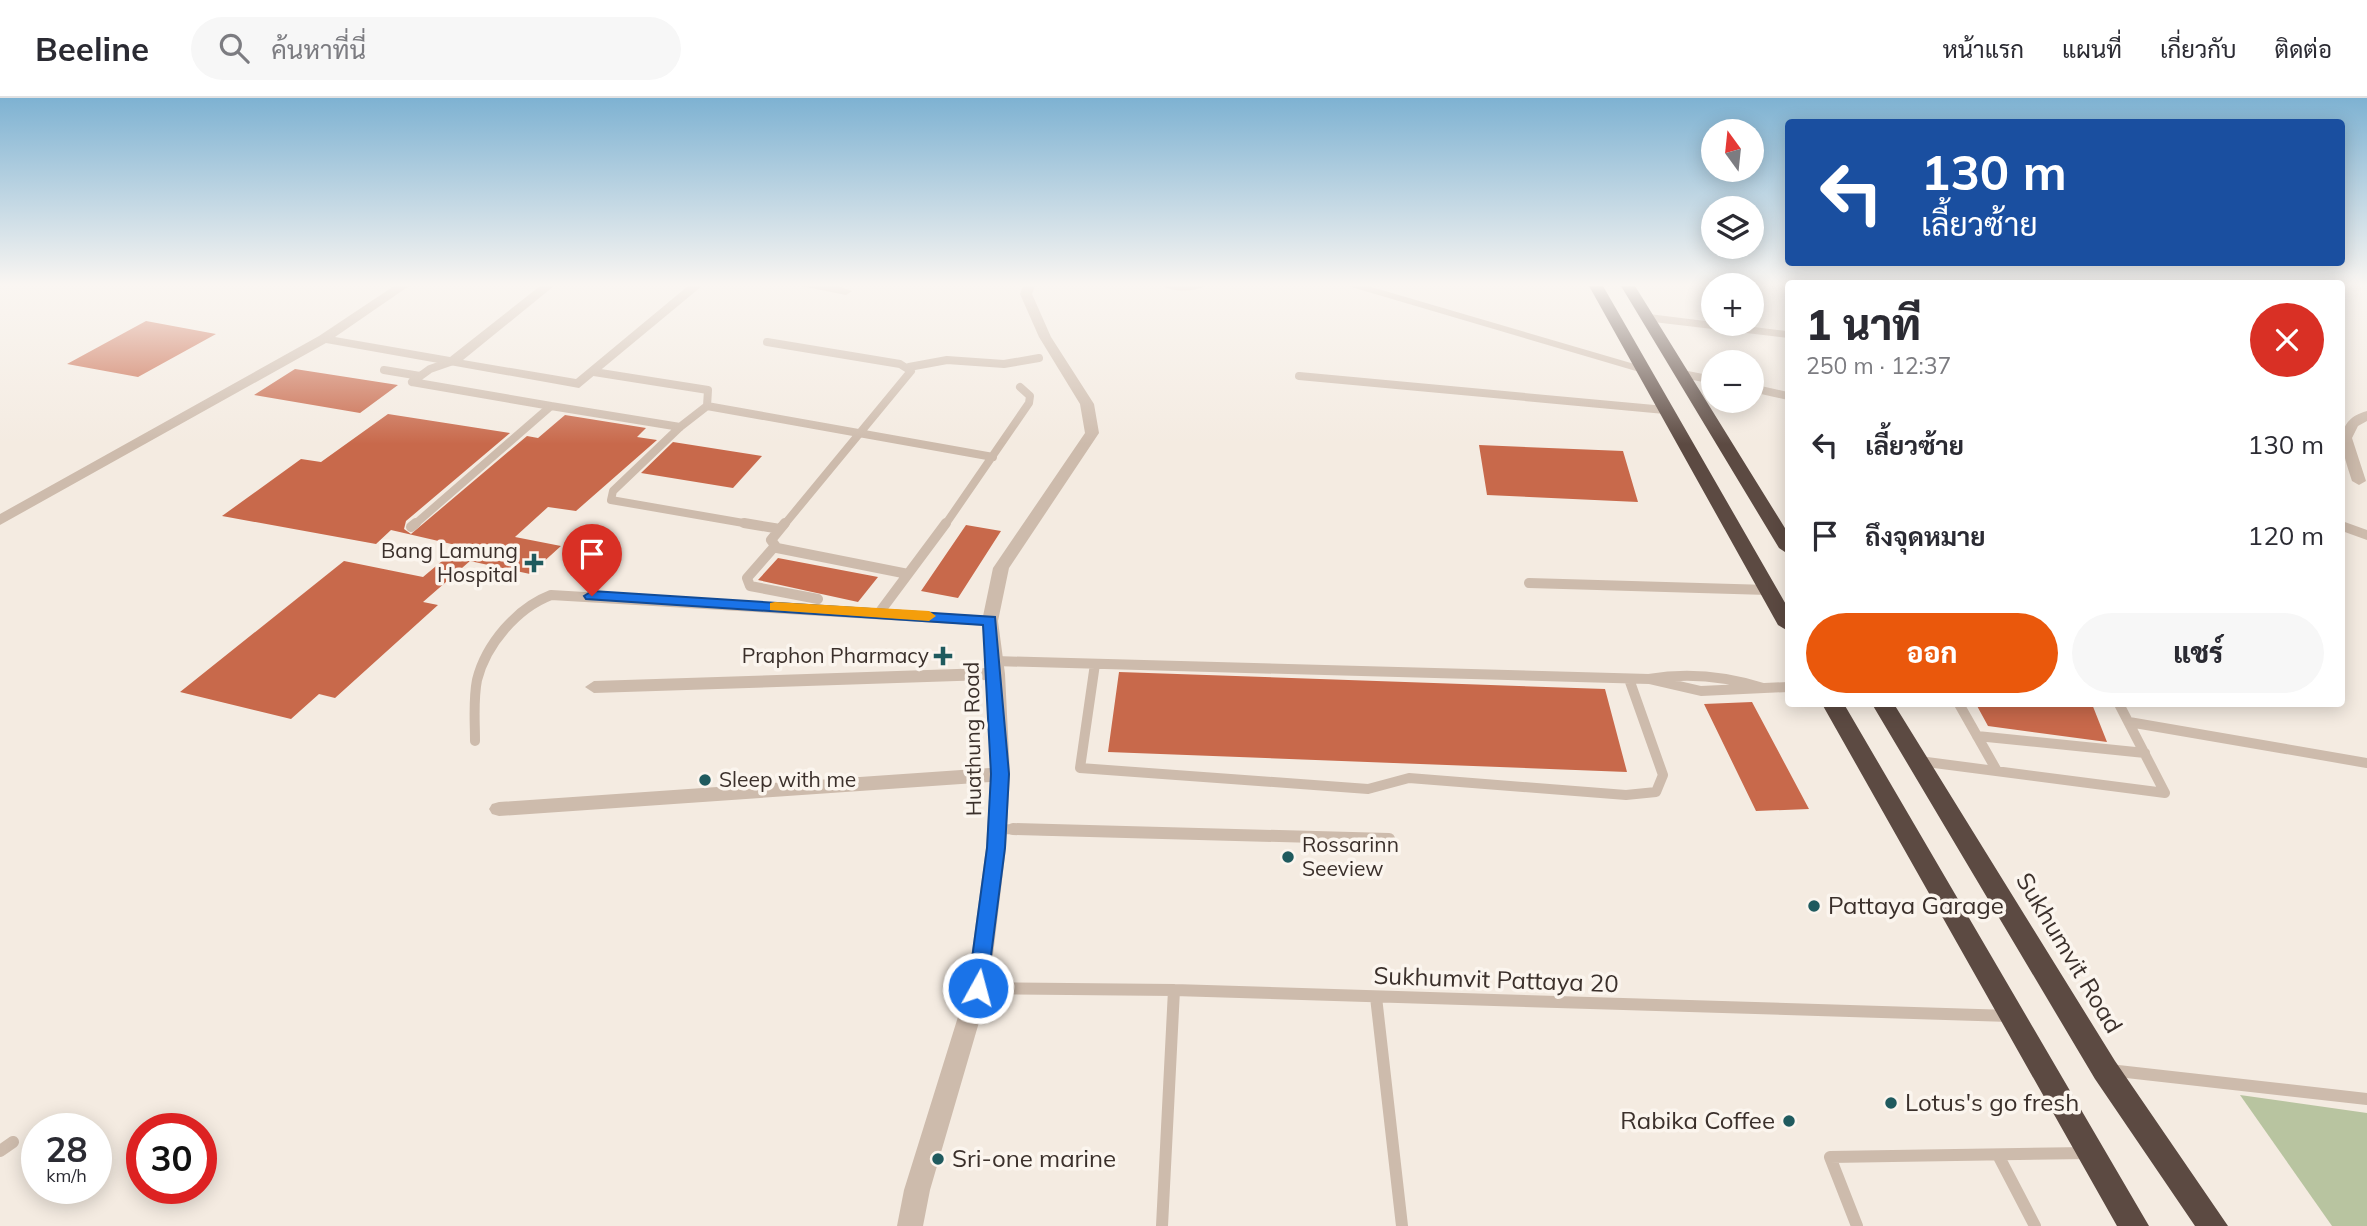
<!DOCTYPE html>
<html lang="th">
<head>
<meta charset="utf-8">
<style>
  body { margin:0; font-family:Mulish,Sarabun,sans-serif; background:#f7f7f7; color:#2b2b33; height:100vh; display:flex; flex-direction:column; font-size:26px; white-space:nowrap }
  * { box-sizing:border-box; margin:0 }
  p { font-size:23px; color:#7c7c81 }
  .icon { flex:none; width:38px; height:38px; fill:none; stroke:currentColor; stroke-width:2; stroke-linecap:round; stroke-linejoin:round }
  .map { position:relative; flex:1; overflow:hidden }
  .details { position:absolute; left:1785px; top:182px; width:560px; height:427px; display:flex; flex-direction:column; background:#fff; border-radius:7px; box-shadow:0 4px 18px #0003 }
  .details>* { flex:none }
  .top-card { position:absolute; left:1785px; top:21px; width:560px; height:147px; border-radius:7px; box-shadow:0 4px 18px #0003; background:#1a4fa0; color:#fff; overflow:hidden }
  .needle { width:46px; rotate:345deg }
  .buttons { position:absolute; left:1701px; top:21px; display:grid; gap:14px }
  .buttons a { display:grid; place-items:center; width:63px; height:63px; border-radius:50%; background:#fff; box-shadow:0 4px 18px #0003; font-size:35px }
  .speed { position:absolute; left:21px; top:1015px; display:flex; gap:14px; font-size:35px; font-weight:700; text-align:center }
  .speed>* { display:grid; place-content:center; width:91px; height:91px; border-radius:50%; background:#fff; box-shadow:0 4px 18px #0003; line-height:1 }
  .speed small { font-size:18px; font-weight:400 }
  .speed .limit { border:10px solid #d22; background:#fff; color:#111 }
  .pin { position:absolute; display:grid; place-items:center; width:60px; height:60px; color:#fff; margin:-72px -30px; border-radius:50% 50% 50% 0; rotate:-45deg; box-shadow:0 0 7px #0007 }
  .pin .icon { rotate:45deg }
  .me { position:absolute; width:77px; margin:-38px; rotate:7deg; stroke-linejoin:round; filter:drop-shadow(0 0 5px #0008) }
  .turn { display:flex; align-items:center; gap:24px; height:147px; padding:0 21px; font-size:32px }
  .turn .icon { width:91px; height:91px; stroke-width:2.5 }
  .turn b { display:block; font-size:49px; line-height:60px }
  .round { display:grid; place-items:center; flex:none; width:74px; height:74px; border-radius:37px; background:#f7f7f7 }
  .overview { display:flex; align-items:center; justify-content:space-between; height:119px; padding:0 21px }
  h1 { font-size:42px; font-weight:800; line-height:52px }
  .primary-button { display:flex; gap:14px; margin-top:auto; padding:14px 21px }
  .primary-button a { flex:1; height:80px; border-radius:42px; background:#ea580c; color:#fff; font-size:28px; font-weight:800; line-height:80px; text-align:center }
  .primary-button a+a { background:#f7f7f7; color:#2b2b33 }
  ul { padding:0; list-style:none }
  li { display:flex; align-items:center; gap:21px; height:91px; padding:0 21px }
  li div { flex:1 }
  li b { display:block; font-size:26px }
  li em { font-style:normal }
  header { display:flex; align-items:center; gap:42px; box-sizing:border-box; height:98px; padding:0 35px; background:#fff; border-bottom:2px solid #e1e1e2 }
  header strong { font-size:33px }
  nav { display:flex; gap:38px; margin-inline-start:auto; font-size:24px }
  .search { width:490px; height:63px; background:#f7f7f7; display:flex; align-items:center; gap:18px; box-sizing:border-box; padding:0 24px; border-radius:38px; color:#7c7c81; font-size:26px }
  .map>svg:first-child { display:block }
  .green { fill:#b8c4a0 }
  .building { fill:#c8694b }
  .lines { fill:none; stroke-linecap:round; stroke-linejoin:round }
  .lane-far2 { stroke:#cdbbac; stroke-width:8 }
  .lane-far1 { stroke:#cdbbac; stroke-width:10 }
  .lane { stroke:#cdbbac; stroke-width:12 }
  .street { fill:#cdbbac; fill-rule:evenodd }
  .highway { fill:#5c4a42; fill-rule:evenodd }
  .route { fill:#1a73e8; stroke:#114b97; stroke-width:2 }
  .slow { fill:#f59e0b }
  .poi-dot { fill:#1f5a5e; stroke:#fbf5ee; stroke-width:2.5 }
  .labels { text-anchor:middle; stroke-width:7; stroke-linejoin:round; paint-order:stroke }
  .poi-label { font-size:21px; fill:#3b302b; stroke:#fbf5ee; text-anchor:end }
  .street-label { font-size:21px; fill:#3b302b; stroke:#fbf5ee }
  .near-poi-label { font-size:24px; fill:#3b302b; stroke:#fbf5ee; text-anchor:start }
  .near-street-label { font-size:24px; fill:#3b302b; stroke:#fbf5ee }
</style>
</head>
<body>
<header>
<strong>Beeline</strong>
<div class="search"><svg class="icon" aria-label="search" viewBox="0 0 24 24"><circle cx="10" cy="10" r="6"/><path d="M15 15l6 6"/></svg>ค้นหาที่นี่</div>
<nav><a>หน้าแรก</a><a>แผนที่</a><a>เกี่ยวกับ</a><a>ติดต่อ</a></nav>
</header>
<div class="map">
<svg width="2367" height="1128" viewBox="0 0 2367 1128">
  <rect width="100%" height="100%" fill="#f4ebe1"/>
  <!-- green -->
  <path class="green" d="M2240,997l127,18v113h-35z"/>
  <!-- building -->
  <path class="building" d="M146,223l70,13 -78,43 -71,-13z
    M295,271l103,16 -38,28 -106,-18z
    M388,316l122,19 -104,88 -2,8 7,5 116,-98 11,2 27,-23 81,13 -9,9 20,3 -81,71 -28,-4 -33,30 46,9 -31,28 -60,-13 -47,41 15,3 -103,93 -16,-4 -28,25 -111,-27 164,-131 79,16 37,-31 -69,-16 -15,14 -154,-28 79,-57 20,3z
    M673,344l89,14 -29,32 -92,-15z
    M1479,347l144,6 15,51 -151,-7z
    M966,427l35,6 -43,67 -37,-7z
    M778,460l100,19 -20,25 -100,-22z
    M1119,574l486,17 22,83 -519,-20z
    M1752,604l57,107 -53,2 -52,-107z
    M1976,606h116l15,38 -119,-16z"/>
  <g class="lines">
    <!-- lane-far2 -->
    <path class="lane-far2" d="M767,244l133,22 11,7 -127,154
      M909,269l38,-7 57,4 35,-6
      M384,272l36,6
      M594,274l114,18 -1,16 -27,21 -67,64 -2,9 144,25
      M1299,278l366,34
      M412,284l18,-13 23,-8
      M412,284l139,24 -137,119
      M551,308l129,21
      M707,308l286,51
      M945,427l84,-122 1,-7 -10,-9"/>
    <!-- lane-far1 -->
    <path class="lane-far1" d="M744,425l36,6 -9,11 6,8 131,26
      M411,429l5,-4
      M780,431l5,-6
      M775,448l-28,32 3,8 68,13
      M1529,485l239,7
      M879,515l67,-90
      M995,563l654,18c40,-7 76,-3 114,9
      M1095,566l-15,104 288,21 41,-11 217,17 30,-3 7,-17 -34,-96
      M1649,581l52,12 87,-4
      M1959,606l38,67
      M2129,624l238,41
      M1977,638l168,17
      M475,643c0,-20 -2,-41 2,-61 9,-36 40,-72 74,-85l439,26
      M1919,663l246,32 -46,-89
      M997,731l84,2"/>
    <!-- lane -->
    <path class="lane" d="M1013,731l376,10
      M978,890l196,2 836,26
      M1376,899l26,229
      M2109,972l258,29
      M0,1053l13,-9
      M1998,1057l37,71
      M1162,1128l12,-236
      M1857,1128l-27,-69 258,-4"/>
    <!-- street -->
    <path class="street" d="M394,188h15l-74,51 115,20 90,-71h14l-91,74 113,19 112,-93h14l-123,102 -253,-45 -326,182v-11l319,-178z
      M801,188h37l14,5 -6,4z
      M1023,188h12l-3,8 19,43 43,67 5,29 -90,135 -11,53 7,53 5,100 -4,74 -17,140 -59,202 -7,36h-26l7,-36 63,-202 19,-140 4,-66 -491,34 -7,-2 -3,-5 3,-5 7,-2 491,-34 -3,-88 -393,13 -9,-6 9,-6 393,-13 -5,-47 11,-53 92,-135 -5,-29 -41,-67 -19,-43z
      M1163,188h41c-9,6 -32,6 -41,0z
      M1348,188h20l280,82 -7,4 -5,-1z
      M1649,216l138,17 1,7 -143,-17 -2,-3z
      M1683,272l30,6v8l-35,-7v-6z
      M1752,286l36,8v8l-36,-8z
      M2367,313v10l-9,5 -6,12 14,43 -7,4 -7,-4c-9,-28 -22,-60 15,-70z
      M2342,423l25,9v10l-25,-9z"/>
    <!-- highway -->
    <path class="highway" d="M1589,188h14l185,322v23l-10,-6z
      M1621,188h14l153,247v21l-9,-6z
      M1822,606h22l305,522h-32z
      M1872,606h22l221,357 113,165h-33l-100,-147z"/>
  </g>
  <!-- sky -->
  <linearGradient id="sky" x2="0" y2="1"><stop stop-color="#7eb2d2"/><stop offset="0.54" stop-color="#faf6f2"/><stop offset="1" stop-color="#faf6f2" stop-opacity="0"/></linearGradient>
  <rect width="2367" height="346" fill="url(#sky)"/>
  <!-- route -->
  <path class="route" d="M592,493l403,26 14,157 -4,74 -19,146 -8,3 -7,-3 -3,-6 19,-140 4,-74 -8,-149 -397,-26 -2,-3z"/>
  <!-- slow -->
  <path class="slow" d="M775,504l154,9 7,5 -7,5 -159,-11v-7z"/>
  <!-- markers -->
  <g class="poi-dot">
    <path d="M530.5 454.5h7v7h7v7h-7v7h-7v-7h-7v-7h7z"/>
    <path d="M939.5 547.5h7v7h7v7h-7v7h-7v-7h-7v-7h7z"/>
    <circle cx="705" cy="682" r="7"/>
    <circle cx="1288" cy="759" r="7"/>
    <circle cx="1814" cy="808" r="7"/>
    <circle cx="1891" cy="1005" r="7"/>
    <circle cx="1789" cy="1023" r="7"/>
    <circle cx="938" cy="1061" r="7"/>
  </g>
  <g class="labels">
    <!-- poi labels -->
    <g class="poi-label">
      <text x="518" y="460">Bang Lamung<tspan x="518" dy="24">Hospital</tspan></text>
      <text x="929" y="565">Praphon Pharmacy</text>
      <text x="719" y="689" text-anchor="start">Sleep with me</text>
      <text x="1302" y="754" text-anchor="start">Rossarinn<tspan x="1302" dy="24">Seeview</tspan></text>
    </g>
    <!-- street labels -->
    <g class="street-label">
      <text transform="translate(973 641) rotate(-91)" y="7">Huathung Road</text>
    </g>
    <!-- near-poi labels -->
    <g class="near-poi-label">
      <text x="1828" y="816">Pattaya Garage</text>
      <text x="1905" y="1013">Lotus's go fresh</text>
      <text x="1775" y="1031" text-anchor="end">Rabika Coffee</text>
      <text x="952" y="1069">Sri-one marine</text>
    </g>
    <!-- near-street labels -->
    <g class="near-street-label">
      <text transform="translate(2069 855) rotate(59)" y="8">Sukhumvit Road</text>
      <text transform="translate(1496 882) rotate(2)" y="8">Sukhumvit Pattaya 20</text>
    </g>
  </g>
</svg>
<div class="buttons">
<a><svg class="needle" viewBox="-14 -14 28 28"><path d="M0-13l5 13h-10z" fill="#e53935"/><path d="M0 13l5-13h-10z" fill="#7c7c81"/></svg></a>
<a><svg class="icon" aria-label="layers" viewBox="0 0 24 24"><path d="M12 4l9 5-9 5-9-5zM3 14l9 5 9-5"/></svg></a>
<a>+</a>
<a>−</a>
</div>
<div class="speed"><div>28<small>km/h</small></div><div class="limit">30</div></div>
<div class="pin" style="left:592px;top:498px;background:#d93025"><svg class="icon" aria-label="arrive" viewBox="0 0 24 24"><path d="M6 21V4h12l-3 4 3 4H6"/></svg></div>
<svg class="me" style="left:978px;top:890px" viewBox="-20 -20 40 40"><circle r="17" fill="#1a73e8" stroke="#fff" stroke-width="3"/><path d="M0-11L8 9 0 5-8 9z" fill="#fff"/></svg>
<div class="top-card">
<div class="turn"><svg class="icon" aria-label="left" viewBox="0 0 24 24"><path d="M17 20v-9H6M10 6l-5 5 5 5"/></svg><div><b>130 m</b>เลี้ยวซ้าย</div></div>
</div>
<section class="details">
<div class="overview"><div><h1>1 นาที</h1><p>250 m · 12:37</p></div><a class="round" style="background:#d93025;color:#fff"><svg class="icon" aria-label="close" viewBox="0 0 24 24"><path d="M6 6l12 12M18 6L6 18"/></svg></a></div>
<ul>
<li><svg class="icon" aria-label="left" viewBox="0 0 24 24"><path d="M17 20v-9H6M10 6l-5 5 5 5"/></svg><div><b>เลี้ยวซ้าย</b></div><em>130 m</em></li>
<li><svg class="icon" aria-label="arrive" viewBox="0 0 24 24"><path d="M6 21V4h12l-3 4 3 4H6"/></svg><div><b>ถึงจุดหมาย</b></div><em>120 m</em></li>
</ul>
<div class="primary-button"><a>ออก</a><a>แชร์</a></div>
</section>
</div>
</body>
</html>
